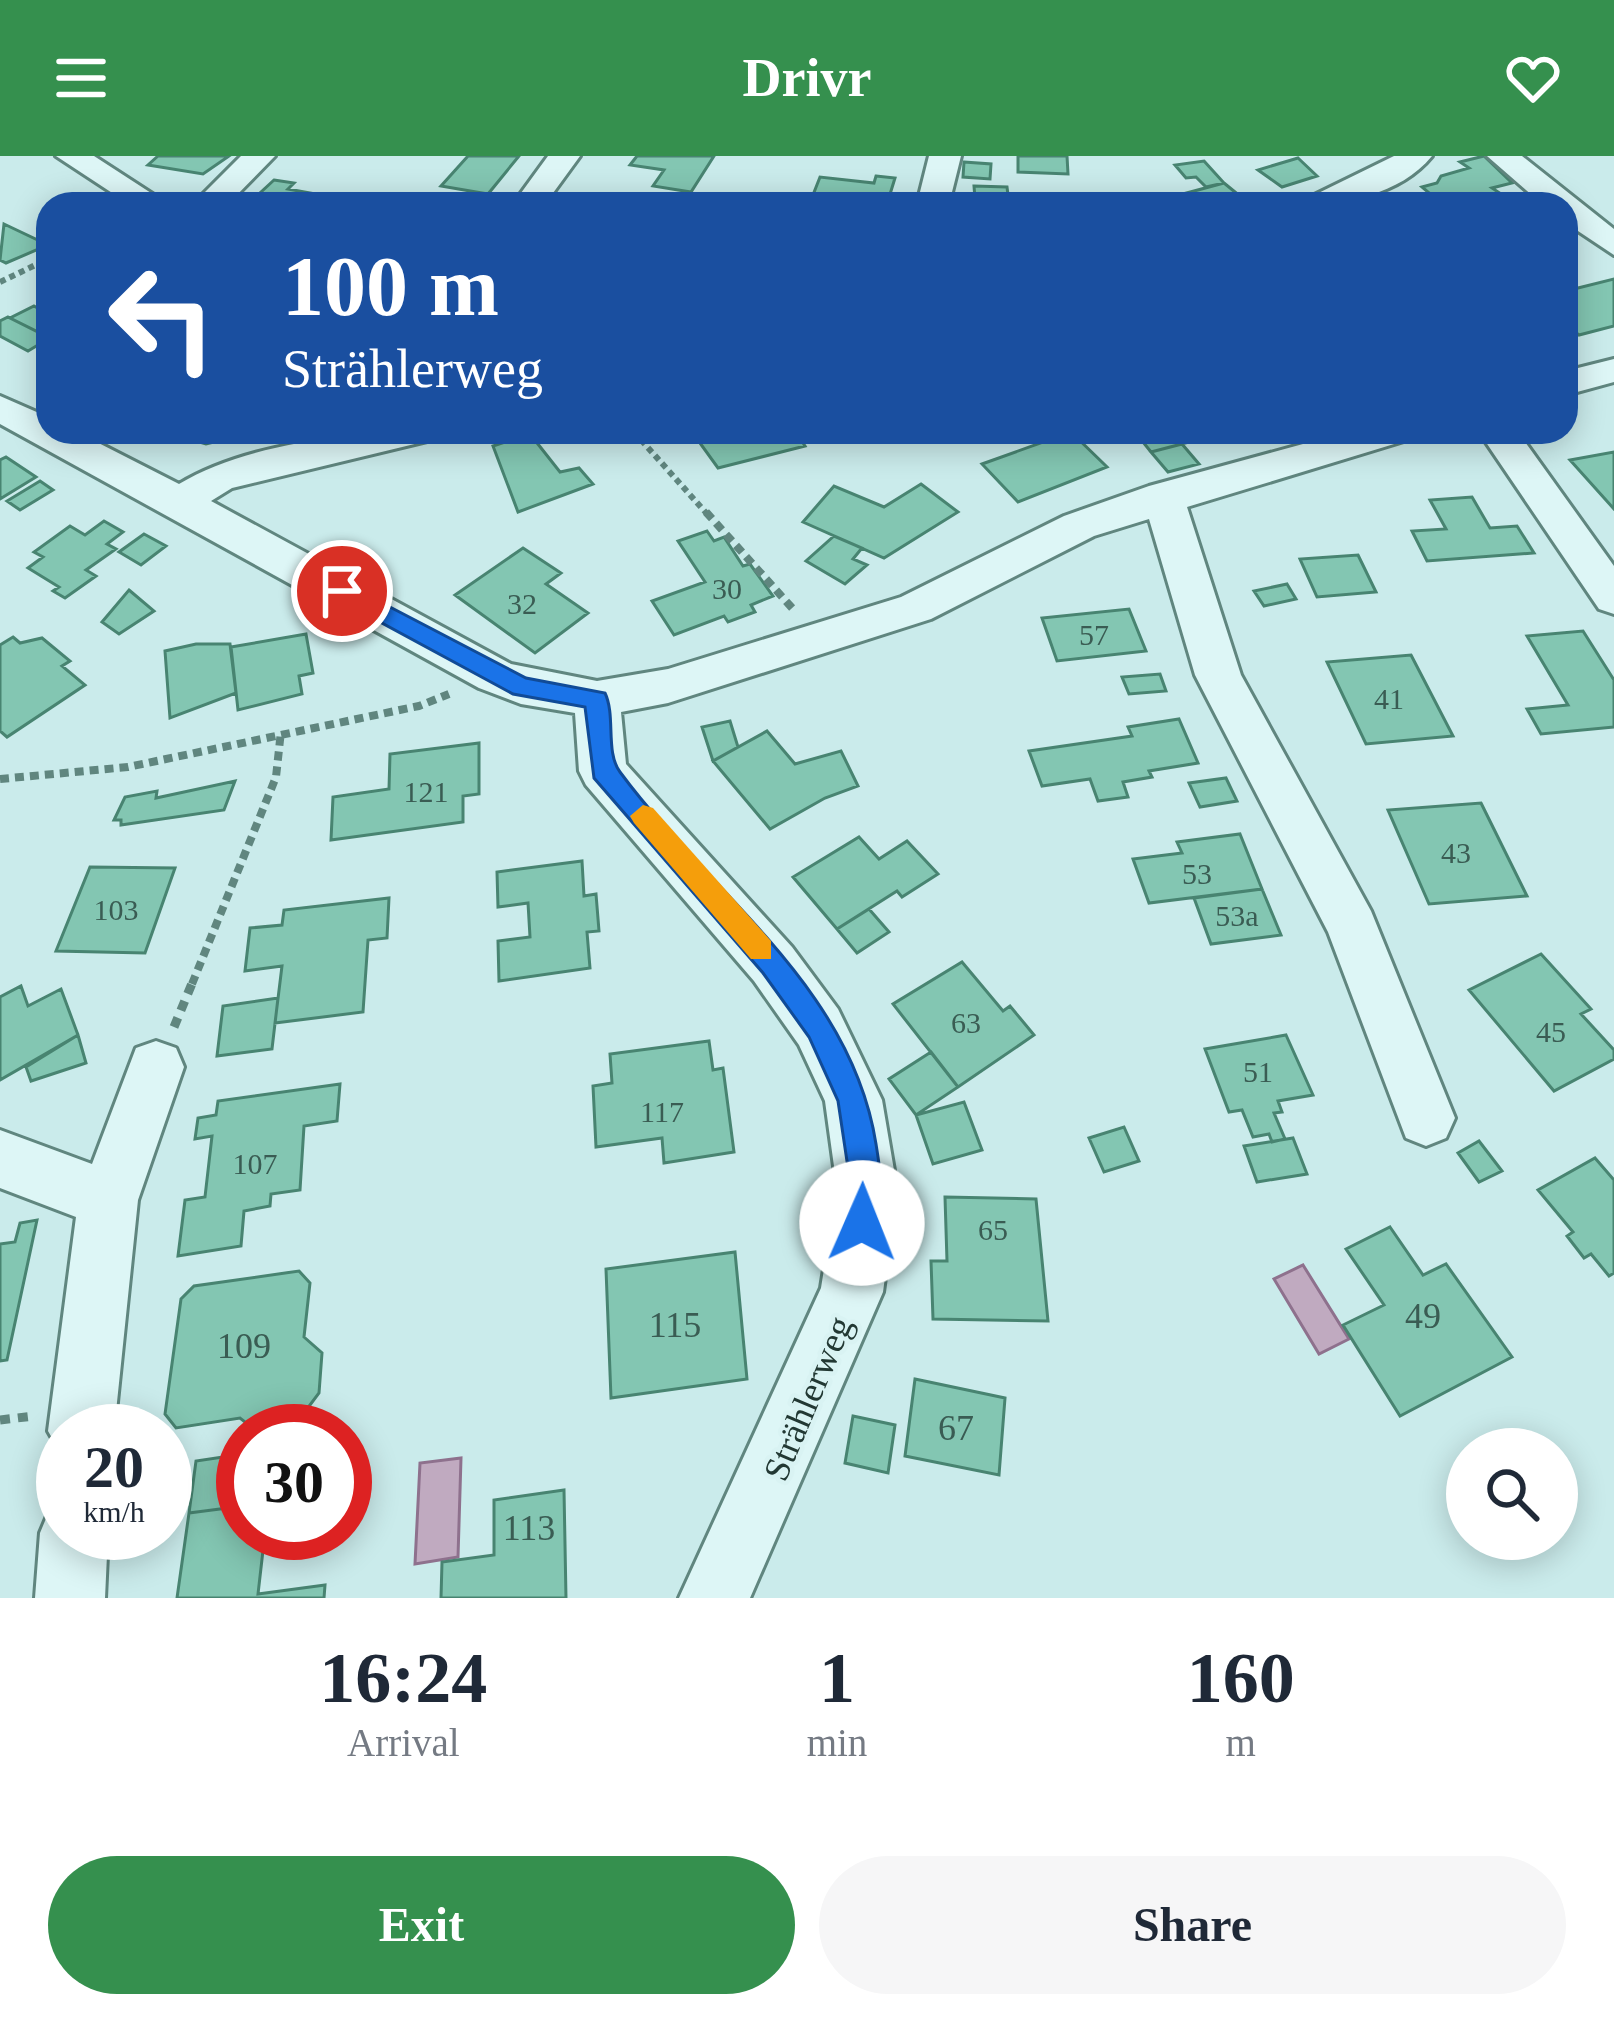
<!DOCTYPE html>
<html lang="en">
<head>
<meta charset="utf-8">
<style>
  body { margin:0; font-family:Georgia,serif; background:#f6f6f7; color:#1f2937; height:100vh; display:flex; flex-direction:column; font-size:45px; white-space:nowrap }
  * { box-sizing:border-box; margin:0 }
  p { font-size:39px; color:#747a83 }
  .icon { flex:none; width:66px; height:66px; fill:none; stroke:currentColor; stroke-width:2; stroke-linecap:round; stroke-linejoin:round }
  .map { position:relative; height:1442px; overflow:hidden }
  .panel { display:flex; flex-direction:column; background:#fff; flex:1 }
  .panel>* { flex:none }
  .guide { position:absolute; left:36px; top:36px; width:1542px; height:252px; border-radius:36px; box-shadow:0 6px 30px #0003; background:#1a4fa0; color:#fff; overflow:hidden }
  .controls { position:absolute; left:1446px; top:1272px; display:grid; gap:24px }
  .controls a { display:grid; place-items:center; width:132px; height:132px; border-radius:50%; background:#fff; box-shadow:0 6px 30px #0003; font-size:60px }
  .speed { position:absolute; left:36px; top:1248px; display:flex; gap:24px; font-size:60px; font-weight:700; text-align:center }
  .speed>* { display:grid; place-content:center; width:156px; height:156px; border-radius:50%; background:#fff; box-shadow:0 6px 30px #0003; line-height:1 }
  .speed small { font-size:30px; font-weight:400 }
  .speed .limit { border:18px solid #d22; background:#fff; color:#111 }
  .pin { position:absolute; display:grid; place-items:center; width:102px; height:102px; color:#fff; margin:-51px; border:6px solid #fff; border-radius:50%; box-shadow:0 3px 12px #0007 }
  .me { position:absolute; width:132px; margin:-66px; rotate:1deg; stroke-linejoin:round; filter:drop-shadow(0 0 9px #0008) }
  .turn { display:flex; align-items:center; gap:42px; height:252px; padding:0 48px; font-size:54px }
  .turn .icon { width:156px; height:156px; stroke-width:2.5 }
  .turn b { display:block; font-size:84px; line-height:102px }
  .eta { display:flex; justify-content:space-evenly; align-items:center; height:204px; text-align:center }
  .eta b { font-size:72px; font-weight:700; line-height:84px }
  .primary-button { display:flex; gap:24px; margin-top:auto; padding:24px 48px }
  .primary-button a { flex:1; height:138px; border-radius:72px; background:#35904e; color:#fff; font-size:48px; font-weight:700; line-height:138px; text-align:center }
  .primary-button a+a { background:#f6f6f7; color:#1f2937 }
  header { display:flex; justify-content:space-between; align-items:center; height:156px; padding:0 48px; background:#35904e; color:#fff; font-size:54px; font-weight:700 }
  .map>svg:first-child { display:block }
  .water { fill:#c0aac0; stroke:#8e718d; stroke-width:3 }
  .building { fill:#83c6b2; stroke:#488471; stroke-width:3 }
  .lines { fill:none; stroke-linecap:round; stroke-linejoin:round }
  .minor-casing { stroke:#60867f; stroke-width:6 }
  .path-far2 { stroke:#60867f; stroke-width:6; stroke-dasharray:6 4.5; stroke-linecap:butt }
  .path-far1 { stroke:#60867f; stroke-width:8; stroke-dasharray:9 6; stroke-linecap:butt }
  .path { stroke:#60867f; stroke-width:9; stroke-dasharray:10 8; stroke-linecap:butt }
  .minor { fill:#ddf6f6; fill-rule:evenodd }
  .route { fill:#1a73e8; stroke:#114b97; stroke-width:3 }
  .slow { fill:#f59e0b }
  .labels { text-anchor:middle; stroke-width:9; stroke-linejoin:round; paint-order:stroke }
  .number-label { font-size:30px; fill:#3a5c53 }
  .near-number-label { font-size:36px; fill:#3a5c53 }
  .street-label { font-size:36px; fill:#223833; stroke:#d9f3f3 }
</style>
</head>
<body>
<header><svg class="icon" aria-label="menu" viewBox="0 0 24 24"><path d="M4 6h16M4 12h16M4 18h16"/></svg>Drivr<svg class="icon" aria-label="heart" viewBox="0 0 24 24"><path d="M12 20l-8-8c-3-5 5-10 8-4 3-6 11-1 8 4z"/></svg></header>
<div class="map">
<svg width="1614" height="1442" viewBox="0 0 1614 1442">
  <rect width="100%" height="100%" fill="#caebeb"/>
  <!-- water -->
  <path class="water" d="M1303,1109l46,74 -30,15 -45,-75z
    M461,1302l-3,99 -43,7 5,-101z"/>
  <!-- building -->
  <path class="building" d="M158,0h71l-26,18 -55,-9z
    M468,0h51l-31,38 -47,-8z
    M637,0h77l-23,36 -38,-6 11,-16 -34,-5z
    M1018,0h49l1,18 -50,-2z
    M1484,0l28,27 -20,5 15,10 27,6h-43l-13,-9 -20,9 -51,-1 6,-1 -6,-4 21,-6 -6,-5 15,-4 4,-7 28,-8 -9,-6z
    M1298,2l19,18 -35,11 -24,-17z
    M1204,5l20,22 -18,4 -10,-10 -10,1 -11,-13z
    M964,6l27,2 -1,15 -27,-2z
    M876,20l19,2 -8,26h-38l2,-5 -38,-4 7,-18 54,6z
    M274,24l20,3 -6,6 22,4 -10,11h-52z
    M1224,27l22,18 -70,3 -8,-6z
    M974,30l33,1 2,16 -34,-4z
    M4,68l44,21 -42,18 -6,-3z
    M1614,123v47l-35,9 -13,-10v-34z
    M34,150l14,8v23l-38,-19z
    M8,161l40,20v2l-20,12 -28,-15v-15z
    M187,276h64v1l-45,11 -17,-5z
    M692,276h104l9,14 -87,22z
    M1071,276l36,35 -89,35 -36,-38z
    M1135,276h55l7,8 -46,12z
    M530,278l30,38 19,-4 14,16 -75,28 -25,-66z
    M1182,288l17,20 -31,8 -17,-20z
    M1614,296v57l-44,-49z
    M6,301l30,20 -36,22v-39z
    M40,325l13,9 -33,20 -13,-9z
    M921,328l37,28 -74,46 -81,-36 31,-36 50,21z
    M1472,341l18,31 27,-2 17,27 -107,8 -15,-30 34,-2 -16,-29z
    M104,365l19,11 -16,12 9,5 -30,21 10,6 -31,22 -12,-7 6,-4 -31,-19 15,-11 -9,-5 36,-26 15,9z
    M707,375l7,10 10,-4 19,29 7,-2 23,32 -22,9 4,7 -27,10 -4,-6 -50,19 -22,-34 53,-19 -27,-41z
    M144,378l22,12 -25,19 -22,-13z
    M834,380l28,12 -9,11 14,6 -22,19 -39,-23z
    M523,392l38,25 -15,11 42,29 -53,40 -80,-58z
    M1358,399l18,37 -59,5 -17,-38z
    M1287,428l9,15 -32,7 -10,-15z
    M129,434l25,21 -35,23 -17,-12z
    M1129,453l17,42 -89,10 -15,-43z
    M1583,475l31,49v47l-73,7 -14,-25 41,-4 -41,-69z
    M306,478l7,39 -14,3 3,18 -64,16 -7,-63z
    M13,481l7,6 22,-5 28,23 -8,5 23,19 -78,52 -7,-6v-86z
    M196,488h34l6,49 -66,25 -5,-67z
    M1411,499l42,81 -87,8 -39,-82z
    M1160,518l6,17 -37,3 -7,-17z
    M1179,563l19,44 -49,8 3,6 -29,5 5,15 -30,4 -8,-22 -48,7 -13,-35 103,-15 -4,-9z
    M730,565l8,26 -25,14 -11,-34z
    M767,575l28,33 46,-13 17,35 -33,12 -55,31 -57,-68z
    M479,587v51l-16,2v26l-132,18 2,-43 56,-8 1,-35z
    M1226,622l11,23 -37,6 -11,-24z
    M235,625l-11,29 -103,15v-5h-7l11,-23 32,-6 -1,7z
    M1481,647l46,93 -98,8 -41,-94z
    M1240,678l22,55 -113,14 -16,-44 49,-6 -5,-11z
    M859,681l20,22 28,-18 31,33 -36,23 -5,-6 -60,38 -44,-52z
    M582,705l2,35 12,-2 3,37 -12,1 3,36 -91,13 -1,-40 32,-4 -2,-34 -30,4 -1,-35z
    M90,711l85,1 -30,85 -89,-2z
    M1262,733l19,46 -70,9 -17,-46z
    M389,742l-2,40 -19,2 -5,72 -88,11 7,-57 -37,5 5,-43 32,-3 2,-15z
    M869,753l20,23 -32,21 -20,-24z
    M1541,798l50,55 -10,5 33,36v9l-60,32 -85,-101z
    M962,806l41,49 7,-5 24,29 -76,52 -65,-83z
    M21,830l7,20 33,-17 17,46 -78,45v-83z
    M278,842l-6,51 -55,7 6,-50z
    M78,879l8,28 -55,18 -5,-14z
    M1286,879l27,60 -35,6 4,11 -8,1 11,26 -13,3 -3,-8 -16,3 -11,-27 -13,2 -24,-63z
    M709,885l4,29 10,-2 11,84 -70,11 -2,-25 -66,9 -3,-61 19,-3 -2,-29z
    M931,896l27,35 -42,28 -27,-36z
    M340,928l-3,37 -33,5 -4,64 -29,4 -1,12 -26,5 -3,35 -63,10 7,-56 20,-3 7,-61 -17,3 3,-21 18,-3 2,-14z
    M964,946l18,48 -49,14 -17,-49z
    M1124,971l15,34 -35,11 -15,-34z
    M1293,982l14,36 -50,8 -13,-36z
    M1479,985l23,30 -23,11 -21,-29z
    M1595,1002l19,22v93l-5,3 -18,-22 -7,4 -17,-22 6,-4 -35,-42z
    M945,1041l91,2 12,122 -115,-2 -2,-58h16z
    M37,1064l-30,140 -7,1v-117l15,-2 5,-19z
    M1390,1071l33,48 23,-11 66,93 -112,59 -57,-91 41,-20 -38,-56z
    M735,1096l12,127 -136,19 -5,-129z
    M299,1115l11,12 -6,54 18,16 -3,40 -12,16 -28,2 -11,13 -18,2 -10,-8 -64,10 -11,-14 16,-115 13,-13z
    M915,1223l90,19 -6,77 -94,-19z
    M853,1260l42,9 -7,48 -43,-10z
    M243,1298v52l-54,7 7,-52z
    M564,1334l2,108h-125l1,-36 52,-7v-55z
    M243,1350v27h22l-7,61 67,-9 -1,13h-147l12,-85z"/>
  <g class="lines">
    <!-- minor casing -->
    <g class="minor-casing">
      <path id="minor" d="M56,0h38l74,48h-39z
        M241,0h34l-47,48h-35z
        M548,0h32l-35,48h-32z
        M929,0h32l-12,48h-32z
        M1394,0h38c-33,40 -88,48 -136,48z
        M1487,0h35l92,73v26l-48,-32v-19h-24z
        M1614,203v23l-48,13v-24z
        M0,240l48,21v15h29l102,52c68,-41 175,-52 253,-52l-5,9 -195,47 -21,13 300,163 86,17 71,-12 233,-72 163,-81 85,-30 198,-54h62l-5,9 -217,66 54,168 130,236 84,207 -9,20 -20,8 -20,-8 -78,-206 -133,-257 -46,-156 -55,17 -163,83 -263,84 -47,9 5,52 166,183 46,62 44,91 15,88 -14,104 -133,306h-71l142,-310 16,-100 -12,-87 -26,-56 -45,-64 -168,-196 -7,-14 -4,-58 -54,-9 -42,-16 -479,-264z
        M1479,276h39l96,134v48l-15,-5z
        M156,885l20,7 8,19 -46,133 -24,231h-51v26l-15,-26 28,-214 -76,-29v-58l92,34 44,-116z
        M63,1347v30h45l-3,65h-70l5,-65 10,-24z"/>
    </g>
    <!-- path-far2 -->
    <path class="path-far2" d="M0,126l48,-23
      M634,276l74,83"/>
    <!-- path-far1 -->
    <path class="path-far1" d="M706,356l87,97
      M0,623l128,-12 291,-61 30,-12
      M192,828l84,-207 5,-46"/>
    <!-- path -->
    <path class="path" d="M174,871l19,-46
      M0,1264l34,-4"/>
    <!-- minor -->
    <use href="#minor" class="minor"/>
  </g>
  <!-- route -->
  <path class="route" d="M342,426l184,96 79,15c11,23 0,59 15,79 90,122 231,213 256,372 5,31 10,60 -3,90l-11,5 -12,-5 -4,-11 5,-35 -13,-87 -29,-64 -46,-64 -169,-195 -9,-71 -72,-13 -179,-97v-12z"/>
  <!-- slow -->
  <path class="slow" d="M643,649l10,3 118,133v18h-20l-117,-136 -4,-7z"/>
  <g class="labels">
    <!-- number labels -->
    <g class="number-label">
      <text x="727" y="443">30</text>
      <text x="522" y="458">32</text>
      <text x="1094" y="489">57</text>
      <text x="1389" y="553">41</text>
      <text x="426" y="646">121</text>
      <text x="1456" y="707">43</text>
      <text x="1197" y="728">53</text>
      <text x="116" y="764">103</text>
      <text x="1237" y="770">53a</text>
      <text x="966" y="877">63</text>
      <text x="1551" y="886">45</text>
      <text x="1258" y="926">51</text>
      <text x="662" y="966">117</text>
      <text x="255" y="1018">107</text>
      <text x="993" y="1084">65</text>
    </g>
    <!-- near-number labels -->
    <g class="near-number-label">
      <text x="1423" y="1172">49</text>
      <text x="675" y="1181">115</text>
      <text x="244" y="1202">109</text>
      <text x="956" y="1284">67</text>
      <text x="529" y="1384">113</text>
    </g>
    <!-- street labels -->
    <g class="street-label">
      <text transform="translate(807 1242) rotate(-67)" y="13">Strählerweg</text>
    </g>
  </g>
</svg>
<div class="controls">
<a><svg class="icon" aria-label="search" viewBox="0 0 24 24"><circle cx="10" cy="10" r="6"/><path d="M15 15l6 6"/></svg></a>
</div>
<div class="speed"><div>20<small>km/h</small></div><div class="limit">30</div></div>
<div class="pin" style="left:342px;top:435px;background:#d93025"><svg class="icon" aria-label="arrive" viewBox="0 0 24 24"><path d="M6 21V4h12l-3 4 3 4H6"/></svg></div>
<svg class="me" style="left:862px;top:1067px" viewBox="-20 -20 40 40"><circle r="19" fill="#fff"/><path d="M0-13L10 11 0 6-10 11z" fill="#1a73e8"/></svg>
<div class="guide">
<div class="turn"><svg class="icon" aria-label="left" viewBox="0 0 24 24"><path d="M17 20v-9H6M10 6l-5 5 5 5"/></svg><div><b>100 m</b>Strählerweg</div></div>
</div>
</div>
<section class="panel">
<div class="eta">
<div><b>16:24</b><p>Arrival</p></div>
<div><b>1</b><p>min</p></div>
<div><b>160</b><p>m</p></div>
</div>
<div class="primary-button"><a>Exit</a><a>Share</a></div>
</section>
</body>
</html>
